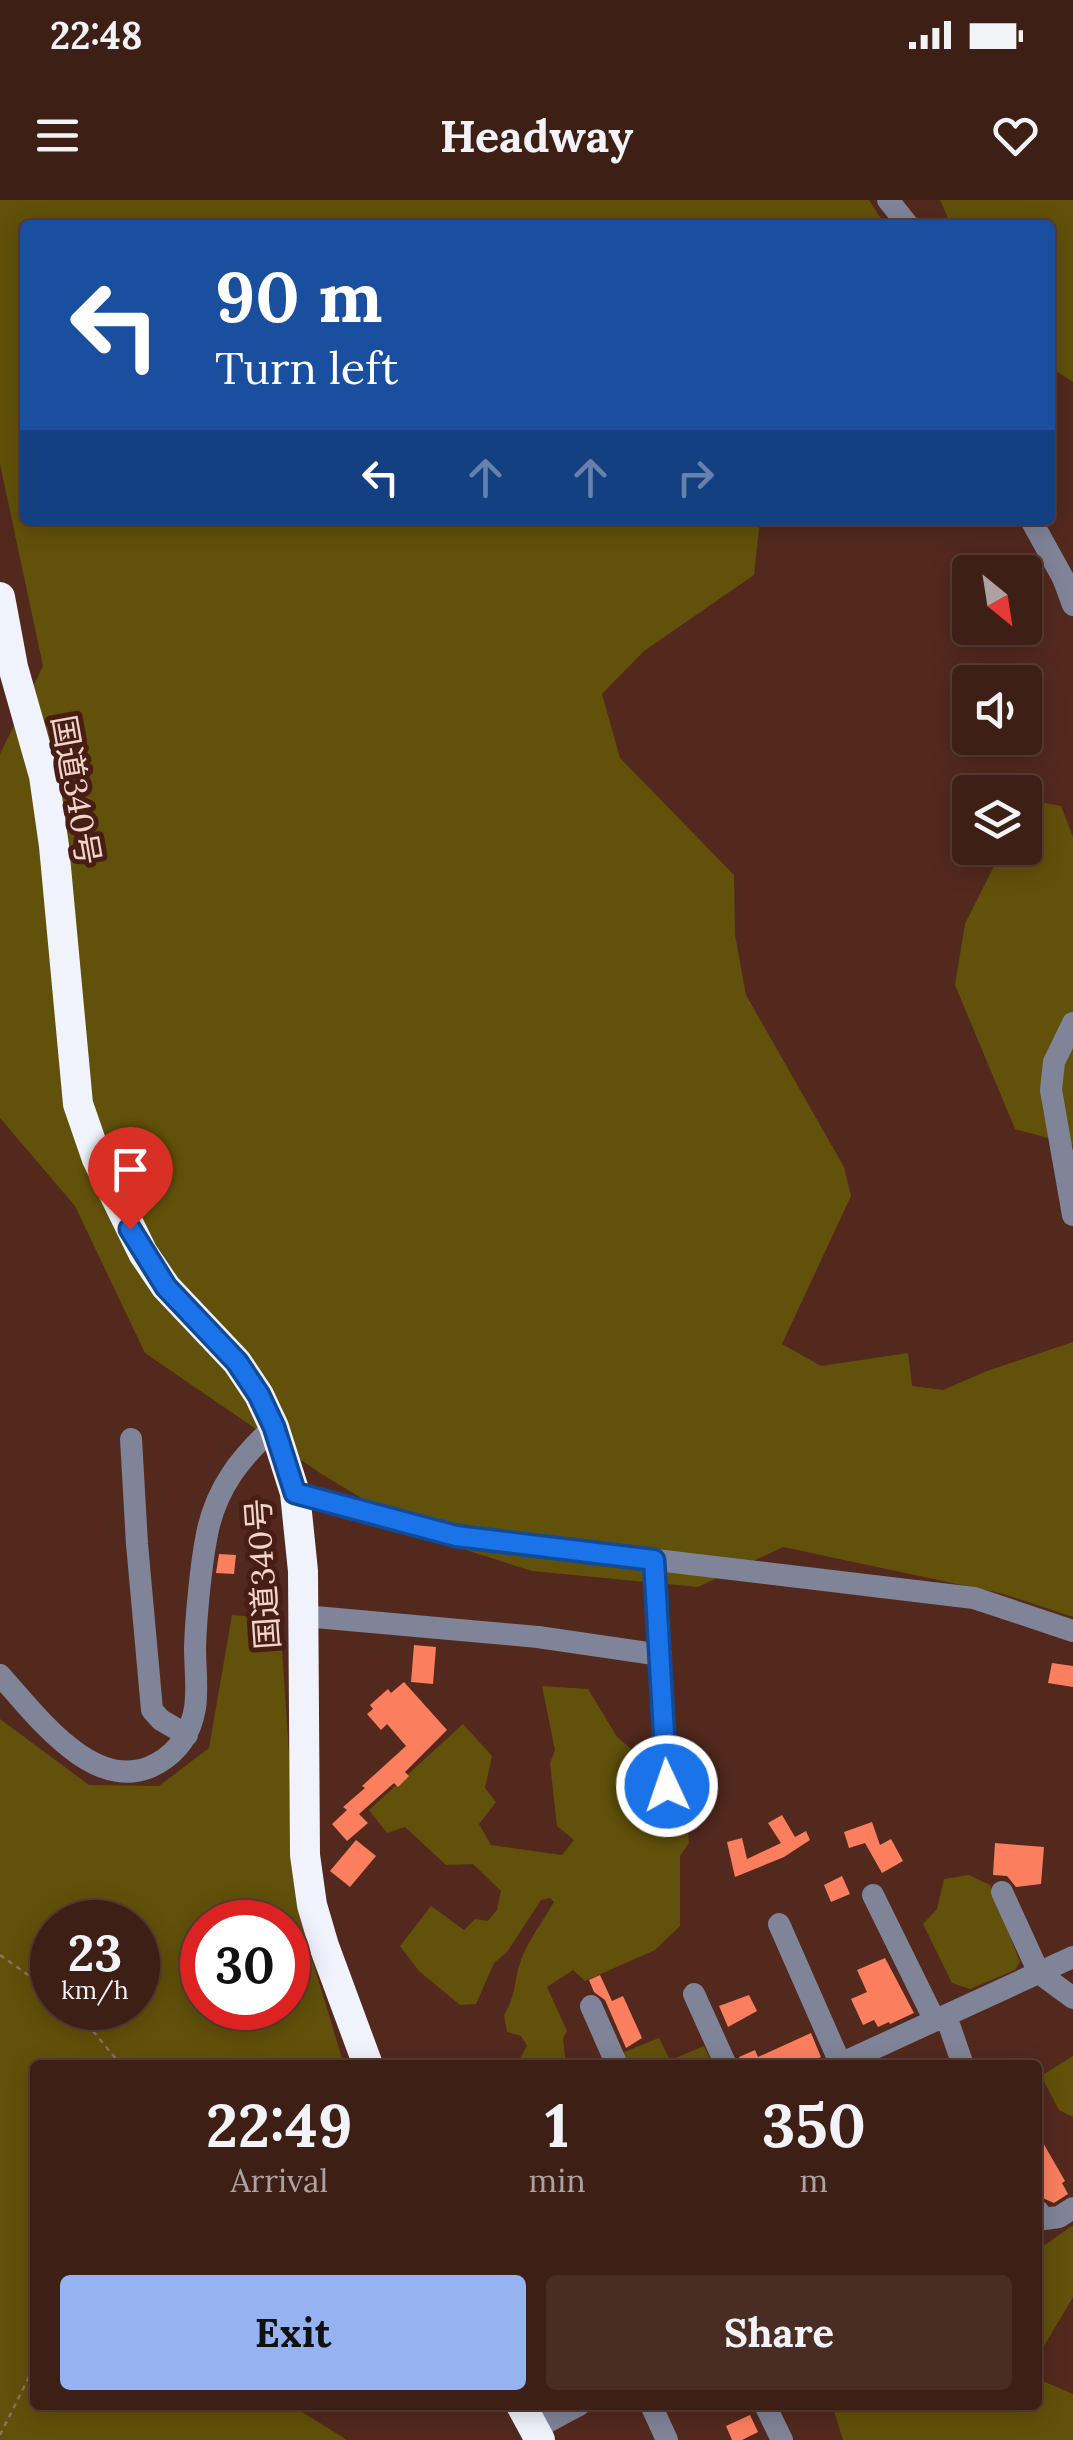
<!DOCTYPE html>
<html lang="en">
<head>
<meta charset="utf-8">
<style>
  body { margin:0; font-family:Lora,"Noto Sans JP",serif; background:#492c23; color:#f1f3f6; height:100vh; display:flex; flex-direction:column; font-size:38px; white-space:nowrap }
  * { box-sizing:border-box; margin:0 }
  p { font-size:32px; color:#ada2a1 }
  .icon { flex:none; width:55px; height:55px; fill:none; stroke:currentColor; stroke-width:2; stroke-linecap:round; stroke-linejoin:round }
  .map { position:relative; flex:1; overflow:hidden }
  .details { position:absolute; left:30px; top:1860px; width:1012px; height:350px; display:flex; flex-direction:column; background:#3e1f16; border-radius:10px; box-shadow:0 5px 25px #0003,0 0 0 2px #573d35 }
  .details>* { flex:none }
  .guide { position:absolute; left:20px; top:20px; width:1035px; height:305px; border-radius:10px; box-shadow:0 5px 25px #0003,0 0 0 2px #573d35; background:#1a4fa0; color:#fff; overflow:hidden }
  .needle { width:65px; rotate:150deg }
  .controls { position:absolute; left:952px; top:355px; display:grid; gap:20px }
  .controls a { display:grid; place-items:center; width:90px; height:90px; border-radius:10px; background:#3e1f16; box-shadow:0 5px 25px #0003,0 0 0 2px #573d35; font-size:50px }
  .speed { position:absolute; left:30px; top:1700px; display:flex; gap:20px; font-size:50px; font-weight:700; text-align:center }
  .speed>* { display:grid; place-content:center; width:130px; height:130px; border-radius:50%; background:#3e1f16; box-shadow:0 5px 25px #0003,0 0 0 2px #573d35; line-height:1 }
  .speed small { font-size:25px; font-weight:400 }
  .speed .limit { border:15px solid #d22; background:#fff; color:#111 }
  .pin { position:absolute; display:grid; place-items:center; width:85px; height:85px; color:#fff; margin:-102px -42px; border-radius:50% 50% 50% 0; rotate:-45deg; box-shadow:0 0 10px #0007 }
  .pin .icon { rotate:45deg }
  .me { position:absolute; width:110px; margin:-55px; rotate:357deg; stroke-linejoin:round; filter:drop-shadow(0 0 8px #0008) }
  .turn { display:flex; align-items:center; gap:35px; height:210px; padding:0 30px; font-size:45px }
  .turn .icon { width:130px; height:130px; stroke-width:2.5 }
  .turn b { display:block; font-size:70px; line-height:85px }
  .lanes { display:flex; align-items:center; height:95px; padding:0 30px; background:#0003; justify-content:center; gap:50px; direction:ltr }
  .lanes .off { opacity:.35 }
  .eta { display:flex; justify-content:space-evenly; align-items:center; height:170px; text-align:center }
  .eta b { font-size:60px; font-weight:700; line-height:70px }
  .cta { display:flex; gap:20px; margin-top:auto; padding:20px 30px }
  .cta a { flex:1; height:115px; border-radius:10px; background:#95b2f1; color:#111; font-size:40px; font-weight:700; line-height:115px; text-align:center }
  .cta a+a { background:#492c23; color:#f1f3f6 }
  .status { display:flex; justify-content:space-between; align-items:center; height:70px; padding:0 50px; background:#3e1f16; direction:ltr }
  .status svg { height:28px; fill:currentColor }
  header { display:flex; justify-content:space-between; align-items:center; height:130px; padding:0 30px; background:#3e1f16; font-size:45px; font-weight:700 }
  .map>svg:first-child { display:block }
  .green { fill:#61510a; fill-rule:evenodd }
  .building { fill:#fb7f5f }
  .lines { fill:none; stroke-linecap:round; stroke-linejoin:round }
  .path { stroke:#926e64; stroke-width:2.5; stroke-dasharray:5 5; stroke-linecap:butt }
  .minor { stroke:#808498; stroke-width:22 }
  .highway { stroke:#f0f2fc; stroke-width:30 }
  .route-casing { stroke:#114b97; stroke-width:25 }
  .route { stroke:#1a73e8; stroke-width:18 }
  .labels { text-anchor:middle; stroke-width:10; stroke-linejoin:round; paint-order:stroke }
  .street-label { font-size:32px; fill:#f1d5cd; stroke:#481e14 }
</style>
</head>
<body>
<div class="status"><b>22:48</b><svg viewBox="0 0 49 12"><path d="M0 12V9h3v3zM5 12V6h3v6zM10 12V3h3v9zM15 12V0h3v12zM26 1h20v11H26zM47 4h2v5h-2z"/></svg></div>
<header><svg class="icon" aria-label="menu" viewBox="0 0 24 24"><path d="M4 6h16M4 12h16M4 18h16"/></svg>Headway<svg class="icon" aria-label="heart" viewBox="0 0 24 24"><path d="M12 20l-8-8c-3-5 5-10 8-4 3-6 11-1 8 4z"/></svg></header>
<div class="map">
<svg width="1073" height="2240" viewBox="0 0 1073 2240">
  <rect width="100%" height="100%" fill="#53291e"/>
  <!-- green -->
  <path class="green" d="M0,0h869l16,25h-860v295h735l-6,55 -110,76 -42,43 18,64 114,117 1,60 11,60 98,172 7,29 -69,148 39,22 87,-13 4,33 31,4 44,-19 86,-29v275l-69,-23 -221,-47 -85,40 -166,-16 -104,-33 -105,-63 -178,-122 -70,-147 -75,-88v-364l43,-88 -43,-202z
    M940,0h133v182l-23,-15v-142h-99z
    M1027,599l34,7 12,31v308l-58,-16 -60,-144 10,-61 38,-76h22z
    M232,1415l48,4 20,300 44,146h-309v340h256l56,35h-347v-721l89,66 70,1 50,-38zM52,1722h86v86h-86zM202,1722h86v86h-86z
    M542,1486l46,3 29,48 20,17 6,35 34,12 10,19 2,23 -9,13v70l-25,24 -70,31 -12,-11 -26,17 20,44 -4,7 3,27h-50l11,-19 -6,-10 -14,-4 -3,-17c12,-18 10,-36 17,-55 8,-21 22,-39 33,-58l-4,-4 -9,2 -34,52 -13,11 -18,41 -16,1 -41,-34 -19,-25 31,-40 33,24 11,-11 13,2 9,-11 4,-19 -28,-27 -27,1 -41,-38 -18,6 -18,-23 94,-86 29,32 -7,32 11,14 -17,22 12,21 71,10 12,-15 -17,-14 -7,-63 5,-13z
    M969,1675l21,10 30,77 -5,8 -45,19 -18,-6 -29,-59 14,-15 7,-30z
    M659,1838l11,22 34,-14 9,19h-121z
    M1073,1856v61l-14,-7 -18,-34z
    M1073,2025v72l-35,59v-117l7,6z
    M1038,2179l35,15v46h-230l-11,-35h206z"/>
  <!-- building -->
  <path class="building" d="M219,1354l17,1 -2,19 -18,-1z
    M414,1445l22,2 -3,37 -22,-2z
    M1052,1463l21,3v21l-25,-4z
    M404,1482l43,48 -42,42 4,4 -11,11 -4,-4 -35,31 9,9 -21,18 -15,-17 15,-14 -4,-3 22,-19 -3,-2 44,-40 -19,-22 -6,6 -14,-16 6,-5 -3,-4 18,-16 3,4z
    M782,1615l13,22 11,-6 4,9 -26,17 -49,20 -8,-35 15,-4 5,21 34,-16 -13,-20z
    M872,1622l8,23 11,-6 12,22 -21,12 -17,-30 -16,5 -5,-16z
    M356,1640l20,16 -26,31 -20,-16z
    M995,1643l49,4 -3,37 -25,3 -9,-11 -14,-1z
    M842,1676l8,18 -19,8 -7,-17z
    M885,1758l29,55 -24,11 -1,-2 -11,5 -4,-7 -11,5 -12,-26 16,-7 -10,-22z
    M600,1775l12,26 11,-5 19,42 -16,10 -21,-48 -11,-8 -5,-12z
    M749,1795l8,16 -29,16 -9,-21z
    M811,1833l10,24 -17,8h-63l-2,-8 16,-7 3,7z
    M1038,1934l27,47 -3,2 6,11 -14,9 -16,-7z
    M750,2215l8,17 -16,8h-10l-6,-14z"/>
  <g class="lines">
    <!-- path -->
    <path class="path" d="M0,1755l52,37
      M74,1808l47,57
      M0,2235l35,-70"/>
    <!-- minor -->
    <path class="minor" d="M888,0l20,25
      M1031,320l32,58 10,27
      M1073,823l-19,39 -3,28 22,125
      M131,1239l6,105 15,166 9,10 26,15
      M295,1293l161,43 518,62 99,33
      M654,1360l14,259
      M304,1416l234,21 123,18
      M0,1475c36,40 97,124 158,88 21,-12 33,-31 37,-55 3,-19 0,-41 0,-61 1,-30 6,-83 12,-113 9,-46 34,-77 67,-107
      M1002,1692l37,81 34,25
      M873,1695l62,126
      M779,1724l62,141
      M694,1794l32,71
      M591,1806l26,59
      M946,1816l17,49
      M838,1865l235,-108
      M1038,2011l6,8 15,-2 14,-9
      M651,2205l16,35
      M765,2205l17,35
      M534,2229l45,-24"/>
    <!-- highway -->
    <path class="highway" d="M0,397l13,70 31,109 10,70 24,258 19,55 46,94 23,34 71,75 22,33 15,32 21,66 8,78 2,284 7,50 12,41 44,119
      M521,2205l19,35"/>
  </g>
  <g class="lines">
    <!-- route casing -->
    <g class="route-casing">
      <path id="route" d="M130,1029l36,58 71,75 22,33 15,32 21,66 161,43 198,24 13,226"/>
    </g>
    <!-- route -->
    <use href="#route" class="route"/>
  </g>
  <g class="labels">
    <!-- street labels -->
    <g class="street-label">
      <text transform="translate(76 590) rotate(80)" y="11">国道340号</text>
      <text transform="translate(263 1374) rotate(-94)" y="11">国道340号</text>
    </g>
  </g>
</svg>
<div class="controls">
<a><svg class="needle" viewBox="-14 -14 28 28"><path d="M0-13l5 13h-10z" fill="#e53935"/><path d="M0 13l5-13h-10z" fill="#ada2a1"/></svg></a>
<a><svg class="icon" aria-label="sound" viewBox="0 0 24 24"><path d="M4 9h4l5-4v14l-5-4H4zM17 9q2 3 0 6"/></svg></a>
<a><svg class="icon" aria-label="layers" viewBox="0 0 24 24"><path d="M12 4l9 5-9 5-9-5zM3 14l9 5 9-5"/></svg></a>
</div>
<div class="speed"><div>23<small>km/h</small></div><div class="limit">30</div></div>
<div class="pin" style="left:130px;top:1029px;background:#d93025"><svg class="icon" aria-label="arrive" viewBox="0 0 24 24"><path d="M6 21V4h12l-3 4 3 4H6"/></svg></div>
<svg class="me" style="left:667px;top:1586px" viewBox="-20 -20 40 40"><circle r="17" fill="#1a73e8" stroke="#fff" stroke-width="3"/><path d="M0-11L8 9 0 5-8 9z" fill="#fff"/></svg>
<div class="guide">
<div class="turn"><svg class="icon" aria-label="left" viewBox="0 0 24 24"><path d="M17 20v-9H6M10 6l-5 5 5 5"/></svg><div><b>90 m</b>Turn left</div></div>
<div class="lanes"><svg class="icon" aria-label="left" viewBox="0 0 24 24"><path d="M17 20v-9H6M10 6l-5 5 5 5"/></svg><svg class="icon off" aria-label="ahead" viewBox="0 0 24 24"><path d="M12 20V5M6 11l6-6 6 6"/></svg><svg class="icon off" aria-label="ahead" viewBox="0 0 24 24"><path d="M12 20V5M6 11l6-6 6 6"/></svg><svg class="icon off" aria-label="right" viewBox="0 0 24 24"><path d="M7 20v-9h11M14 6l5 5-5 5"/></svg></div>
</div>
<section class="details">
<div class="eta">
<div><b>22:49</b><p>Arrival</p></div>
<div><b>1</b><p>min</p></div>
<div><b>350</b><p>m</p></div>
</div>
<div class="cta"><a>Exit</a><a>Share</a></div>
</section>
</div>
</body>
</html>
